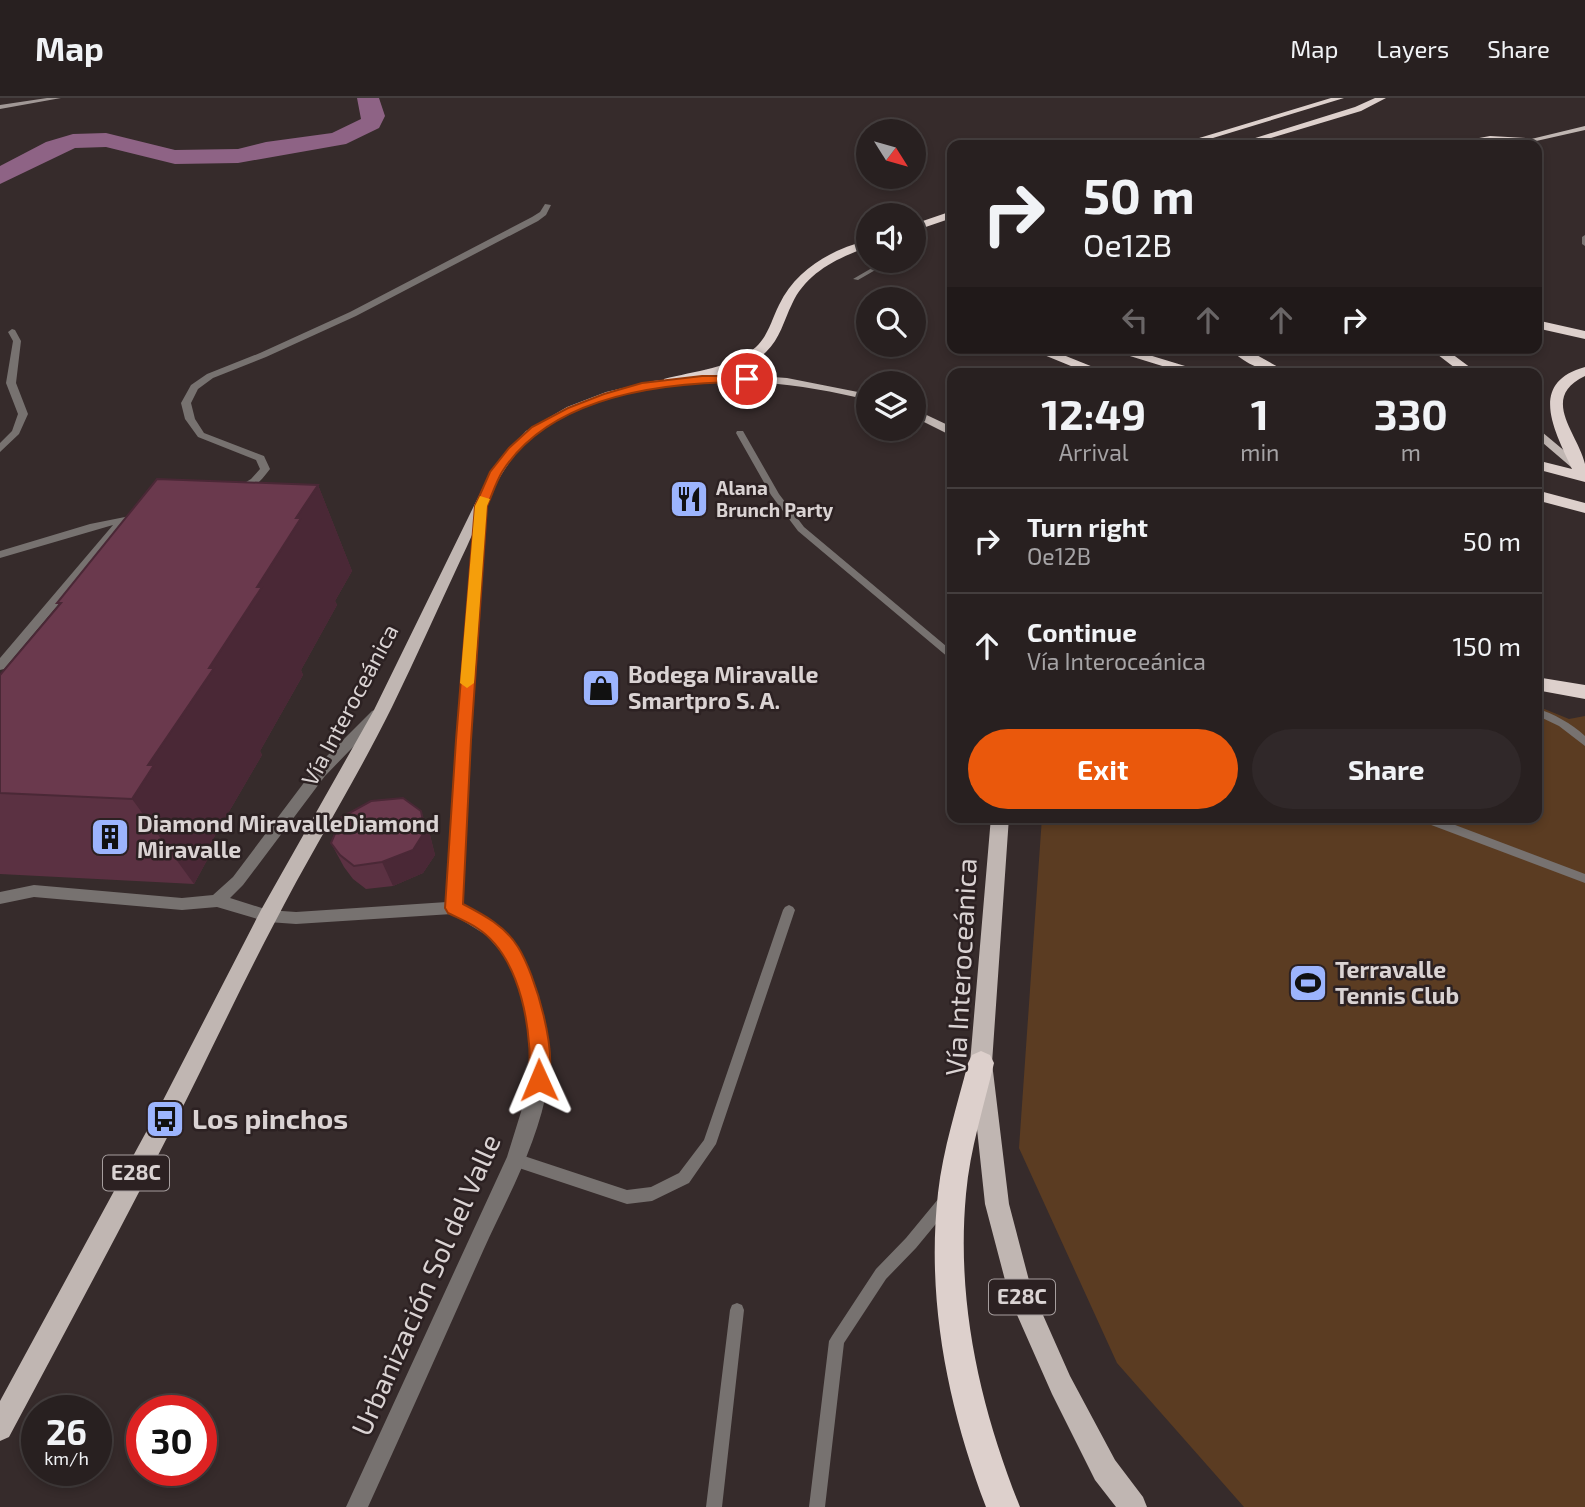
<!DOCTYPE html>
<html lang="en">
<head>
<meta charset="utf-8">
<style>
  body { margin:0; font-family:"Exo 2",sans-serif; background:#302829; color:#f1f3f6; height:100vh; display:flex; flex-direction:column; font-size:26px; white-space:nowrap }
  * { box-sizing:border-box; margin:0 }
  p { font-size:23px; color:#a5a3a5 }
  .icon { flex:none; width:38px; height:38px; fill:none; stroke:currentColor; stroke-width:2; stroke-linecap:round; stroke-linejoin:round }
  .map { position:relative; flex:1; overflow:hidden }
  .details { position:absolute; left:947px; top:270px; width:595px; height:455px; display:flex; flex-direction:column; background:#282020; border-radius:14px; box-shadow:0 4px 10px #0003,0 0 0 2px #443e3e }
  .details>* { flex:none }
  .banner { position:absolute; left:947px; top:42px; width:595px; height:214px; border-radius:14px; box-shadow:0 4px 10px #0003,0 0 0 2px #443e3e; background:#282020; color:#f1f3f6; overflow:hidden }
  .needle { width:46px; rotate:127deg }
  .controls { position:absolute; left:856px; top:21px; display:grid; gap:14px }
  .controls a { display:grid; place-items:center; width:70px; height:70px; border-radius:50%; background:#282020; box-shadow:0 4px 10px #0003,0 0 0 2px #443e3e; font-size:35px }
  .speed { position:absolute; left:21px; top:1297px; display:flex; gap:14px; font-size:35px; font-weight:700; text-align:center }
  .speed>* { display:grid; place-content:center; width:91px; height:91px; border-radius:50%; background:#282020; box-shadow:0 4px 10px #0003,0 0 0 2px #443e3e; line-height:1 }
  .speed small { font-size:18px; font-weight:400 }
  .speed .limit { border:10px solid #d22; background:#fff; color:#111 }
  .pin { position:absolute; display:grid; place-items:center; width:60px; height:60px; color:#fff; margin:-30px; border:4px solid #fff; border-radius:50%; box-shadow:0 2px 7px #0007 }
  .me { position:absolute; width:77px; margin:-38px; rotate:359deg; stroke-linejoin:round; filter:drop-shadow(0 0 5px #0008) }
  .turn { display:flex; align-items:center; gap:24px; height:147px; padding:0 21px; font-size:32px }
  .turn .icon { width:91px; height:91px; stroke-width:2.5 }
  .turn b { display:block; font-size:49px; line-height:60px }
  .lanes { display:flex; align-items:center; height:66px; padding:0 21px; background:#0003; justify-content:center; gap:35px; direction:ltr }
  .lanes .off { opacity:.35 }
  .eta { display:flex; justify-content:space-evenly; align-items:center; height:119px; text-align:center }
  .eta b { font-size:42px; font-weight:700; line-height:49px }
  .button { display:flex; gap:14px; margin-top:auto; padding:14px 21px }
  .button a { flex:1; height:80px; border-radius:42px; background:#ea580c; color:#fff; font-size:28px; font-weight:700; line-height:80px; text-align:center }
  .button a+a { background:#302829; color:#f1f3f6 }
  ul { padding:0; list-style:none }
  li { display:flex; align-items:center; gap:21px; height:105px; padding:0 21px; border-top:2px solid #443e3e }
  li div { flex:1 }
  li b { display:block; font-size:26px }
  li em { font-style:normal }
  header { display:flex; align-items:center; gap:42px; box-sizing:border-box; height:98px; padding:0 35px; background:#282020; border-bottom:2px solid #443e3e }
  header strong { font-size:33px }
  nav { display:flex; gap:38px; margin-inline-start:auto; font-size:24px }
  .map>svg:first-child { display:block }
  .green { fill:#5b3c22 }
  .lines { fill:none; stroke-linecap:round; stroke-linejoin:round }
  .river { fill:#8e6385; fill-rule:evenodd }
  .lane { fill:#777270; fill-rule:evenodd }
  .street { fill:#777270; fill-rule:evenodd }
  .secondary { fill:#a19896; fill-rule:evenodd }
  .primary { fill:#c0b6b2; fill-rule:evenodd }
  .highway { fill:#ddd0cc; fill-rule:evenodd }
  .wall { fill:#5b3142 }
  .shaded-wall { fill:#4a2836 }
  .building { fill:#6a394d; stroke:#4a2836; stroke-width:2 }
  .route { fill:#ea580c; stroke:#983908; stroke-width:2 }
  .slow { fill:#f59e0b }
  .labels { text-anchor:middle; stroke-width:5; stroke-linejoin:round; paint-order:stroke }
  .far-poi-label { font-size:19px; font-weight:bold; fill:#dad3d3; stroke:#2c2122; text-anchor:start }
  .shield { fill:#2c2122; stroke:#a69e9e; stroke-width:2 }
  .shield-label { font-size:21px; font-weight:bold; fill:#dad3d3 }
  .poi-label { font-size:23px; font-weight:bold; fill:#dad3d3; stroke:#2c2122; text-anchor:start }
  .street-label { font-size:23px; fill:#dad3d3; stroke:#2c2122 }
  .near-street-label { font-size:28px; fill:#dad3d3; stroke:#2c2122 }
  .near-poi-label { font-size:28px; font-weight:bold; fill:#dad3d3; stroke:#2c2122; text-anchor:start }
</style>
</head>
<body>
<header>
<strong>Map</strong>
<nav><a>Map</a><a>Layers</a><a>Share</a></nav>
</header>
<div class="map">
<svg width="1585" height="1409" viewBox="0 0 1585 1409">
  <rect width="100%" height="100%" fill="#362b2b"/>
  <!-- green -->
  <path class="green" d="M1537,608l32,13 16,-3v791h-341l-127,-144 -98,-215 23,-331h494z"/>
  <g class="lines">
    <!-- river -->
    <path class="river" d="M357,0h22l6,18 -6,12 -33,16 -108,19 -63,1 -69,-17 -31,1 -75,36v-18l46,-24 27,-8 33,-1 69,17 63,-1 28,-7 66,-9 29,-14z"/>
    <!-- lane -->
    <path class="lane" d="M1585,137v11l-3,-2v-7z
      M884,163h7l-33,19 -5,-1z
      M737,333h6l36,63 25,33 148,124v8l-3,-1 -151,-127 -27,-36 -35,-62z
      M1536,610c18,6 35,15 49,28v10l-26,-20 -23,-11z
      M1417,719h17l151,57v9l-167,-63z
      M789,807l4,2 2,3 -79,234 -27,39 -37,18 -25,3 -117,-39 -2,-5 2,-5 5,-2 112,37 24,-3 28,-14 25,-33 79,-230 2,-3z
      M944,1098l5,2 2,5 -2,5 -33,40 -30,31 -42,64 -19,164h-16l20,-166 3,-5 44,-67 30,-31 33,-40z
      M737,1205l5,2 2,5 -22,197h-16l24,-197 2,-5z"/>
    <!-- street -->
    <path class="street" d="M545,106l6,1 -5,10 -8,6 -182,95 -90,41 -53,21 -15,11 -7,14 4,16 9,14 60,23 6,13c-9,12 -21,26 -37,25v-4l18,-11 9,-10 -4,-9 -58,-23 -13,-18 -4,-16 10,-18 16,-11 53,-21 90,-41 182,-95 8,-5z
      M12,231l3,1 6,11 -5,42 12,31 -9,20 -19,18v-9l12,-12 6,-17 -12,-31 7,-42 -5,-9z
      M480,405l5,3 -15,234 -8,165c17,8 35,18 47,33 29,33 45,102 39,145 -9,59 -41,115 -65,168 -38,85 -76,171 -115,256h-22l161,-350 23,-74 1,-31 -5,-38 -11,-37 -12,-23 -17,-19 -34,-21 -156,10 -28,-2 -51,-15 -35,3 -148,-13 -34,7v-12l34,-7 148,13 31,-3 20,-18 82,-109 57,-57 5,-2 6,5 -1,3 -57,59 -82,109 -13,13 38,12 28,2 151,-10 9,-162 19,-234z
      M140,416l4,1v4l-17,4 -123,146 -4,1v-12l113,-133 -113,33v-7l90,-27z"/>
    <!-- secondary -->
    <path class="secondary" d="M47,0h14l-61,11v-4z"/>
    <!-- primary -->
    <path class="primary" d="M1585,28v4l-66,15h-13z
      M743,277l44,3 81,16v6c-105,-26 -237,-34 -330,33 -40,29 -56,83 -77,126 -23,49 -45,99 -69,148 -36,73 -80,143 -117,215 -36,68 -68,138 -103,206 -53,104 -108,206 -163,309l-9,4v-40l157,-289 104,-202 113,-200 118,-241 34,-38 41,-24 39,-15 47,-11 45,-5z
      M914,311l38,18v9l-38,-19z
      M1536,329l49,41v11l-49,-42z
      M991,719h18l-17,246 17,141 22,84 39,88 45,84 28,37 4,10h-31l-21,-27 -43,-86 -42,-95 -25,-95 -15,-141z"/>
    <!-- highway -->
    <path class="highway" d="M1331,0h13l-154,47h-14z
      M1375,0h11l-25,13 -114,34h-14l122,-38z
      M1490,38l36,2 5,3 -5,3 -36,-2 -49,3z
      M952,113v7l-38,13v-7z
      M868,142v7c-31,11 -62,26 -76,57 -8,16 -12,35 -26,48 -24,22 -66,26 -97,34l-5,-1v-6c30,-8 68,-11 92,-32 12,-11 16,-28 23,-42 17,-36 52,-55 89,-65z
      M952,162v16l-6,-4v-9z
      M1536,222l49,11v8l-49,-11z
      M1027,250h19l62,25h-20z
      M1104,250h22l82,25h-23z
      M1229,250h15l45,25c-24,0 -43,-8 -60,-25z
      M1429,250h15l27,20 -7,4 -5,-1z
      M1585,269v9c-46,22 -7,57 0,88 0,5 0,12 0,18l-49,-13v-9l36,9c-17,-38 -45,-86 13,-102z
      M1536,392l49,13v10l-49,-13z
      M1536,579l49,8v14l-49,-9z
      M981,953l9,4 4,8c-10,43 -24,86 -28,131 -10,108 14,213 54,313h-34c-38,-100 -60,-206 -48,-314 5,-44 19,-87 30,-130l4,-8z"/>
  </g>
  <!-- wall -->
  <path class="wall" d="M318,387l34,86 -17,30 2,4 -36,65 2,5 -43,76 2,4 -53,91 3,5 -18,33 -194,-10v-199l59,-69 -2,-3z
    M421,713l9,24 5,20 -12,18 -30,13 -27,3 -13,-10 -9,-12 -13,-24z"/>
  <!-- shaded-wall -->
  <path class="shaded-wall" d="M318,387l34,86 -17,30 2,4 -36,65 2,5 -43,76 2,4 -53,91 3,5 -18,33 -62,-85 16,-34 61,-97 87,-150z
    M421,713l9,24 5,20 -12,18 -30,13 -11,-24z"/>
  <!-- building -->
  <path class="building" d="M157,381l161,6 -22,33h5l-44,69h5l-53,81h5l-66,97h6l-22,34 -132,-6v-118l61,-72h-4z
    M403,700l18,13 4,20 -12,19 -31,12 -28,4 -14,-11 -9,-12 11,-26 29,-16z"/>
  <!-- route -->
  <path class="route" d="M702,278h45l5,3 -5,3c-82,0 -196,13 -245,90 -6,10 -10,23 -15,34l-16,234 -8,164c21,11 42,22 55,43 17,27 42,109 28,140l-7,2 -7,-2c-5,-13 -1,-29 -3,-43 -3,-40 -16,-93 -52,-116 -9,-6 -19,-10 -29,-15l-3,-5 11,-168 19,-234 15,-34 19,-24 23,-21 36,-19 36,-14 38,-11z"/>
  <!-- slow -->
  <path class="slow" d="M480,398l10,3 -3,7 -13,177 -7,5 -7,-5 15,-177z"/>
  <!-- icons -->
  <defs>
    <g id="restaurant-square" transform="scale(2.0125)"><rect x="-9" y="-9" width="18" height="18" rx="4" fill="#9cb4fd" stroke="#2c2122"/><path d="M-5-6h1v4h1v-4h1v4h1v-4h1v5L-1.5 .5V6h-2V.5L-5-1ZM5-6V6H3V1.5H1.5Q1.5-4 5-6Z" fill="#111"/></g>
    <g id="shop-square" transform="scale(2.0125)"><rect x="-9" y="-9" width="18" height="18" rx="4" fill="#9cb4fd" stroke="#2c2122"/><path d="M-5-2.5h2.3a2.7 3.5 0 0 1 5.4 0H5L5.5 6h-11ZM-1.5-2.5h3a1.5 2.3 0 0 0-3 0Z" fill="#111"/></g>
    <g id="building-square" transform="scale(2.0125)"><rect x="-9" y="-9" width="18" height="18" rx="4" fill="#9cb4fd" stroke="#2c2122"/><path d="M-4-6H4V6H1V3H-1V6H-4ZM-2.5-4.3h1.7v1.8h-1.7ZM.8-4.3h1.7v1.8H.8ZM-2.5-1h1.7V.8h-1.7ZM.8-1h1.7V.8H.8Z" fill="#111"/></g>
    <g id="stadium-square" transform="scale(2.0125)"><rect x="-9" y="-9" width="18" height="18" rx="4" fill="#9cb4fd" stroke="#2c2122"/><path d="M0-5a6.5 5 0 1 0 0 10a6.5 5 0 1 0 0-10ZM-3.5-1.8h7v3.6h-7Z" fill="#111"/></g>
    <g id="bus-square" transform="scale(2.0125)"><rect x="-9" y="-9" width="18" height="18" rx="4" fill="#9cb4fd" stroke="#2c2122"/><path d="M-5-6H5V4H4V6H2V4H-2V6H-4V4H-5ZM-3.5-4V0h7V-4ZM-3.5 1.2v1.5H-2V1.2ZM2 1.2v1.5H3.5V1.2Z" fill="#111"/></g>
  </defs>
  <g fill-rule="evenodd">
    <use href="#restaurant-square" x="689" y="401"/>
    <use href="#shop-square" x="601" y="590"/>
    <use href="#building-square" x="110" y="739"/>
    <use href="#stadium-square" x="1308" y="885"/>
    <use href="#bus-square" x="165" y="1021"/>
  </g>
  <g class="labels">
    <!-- far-poi labels -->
    <g class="far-poi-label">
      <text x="716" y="397">Alana<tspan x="716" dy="22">Brunch Party</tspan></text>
    </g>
    <!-- shield labels -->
    <g class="shield">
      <rect x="103" y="1057.5" width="66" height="35" rx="5"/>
      <rect x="989" y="1181.5" width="66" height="35" rx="5"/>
    </g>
    <g class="shield-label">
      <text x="136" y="1082">E28C</text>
      <text x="1022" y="1206">E28C</text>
    </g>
    <!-- poi labels -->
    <g class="poi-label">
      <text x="628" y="585">Bodega Miravalle<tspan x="628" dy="26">Smartpro S. A.</tspan></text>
      <text x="137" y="734">Diamond MiravalleDiamond<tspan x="137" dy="26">Miravalle</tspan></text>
      <text x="1335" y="880">Terravalle<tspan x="1335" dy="26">Tennis Club</tspan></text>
    </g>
    <!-- street labels -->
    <g class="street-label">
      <text transform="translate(350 607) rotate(-62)" y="8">Vía Interoceánica</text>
    </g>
    <!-- near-street labels -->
    <g class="near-street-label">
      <text transform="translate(961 869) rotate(-87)" y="10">Vía Interoceánica</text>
      <text transform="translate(426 1187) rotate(-66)" y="10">Urbanización Sol del Valle</text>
    </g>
    <!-- near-poi labels -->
    <g class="near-poi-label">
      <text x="192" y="1031">Los pinchos</text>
    </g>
  </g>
</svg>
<div class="controls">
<a><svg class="needle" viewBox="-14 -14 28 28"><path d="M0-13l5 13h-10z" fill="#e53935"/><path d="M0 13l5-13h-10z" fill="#a5a3a5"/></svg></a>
<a><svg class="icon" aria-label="sound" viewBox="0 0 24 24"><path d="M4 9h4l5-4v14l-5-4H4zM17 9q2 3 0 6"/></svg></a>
<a><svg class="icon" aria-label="search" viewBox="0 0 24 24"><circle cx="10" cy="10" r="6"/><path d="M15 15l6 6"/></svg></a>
<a><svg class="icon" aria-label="layers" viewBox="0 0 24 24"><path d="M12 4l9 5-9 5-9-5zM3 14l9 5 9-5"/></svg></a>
</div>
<div class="speed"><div>26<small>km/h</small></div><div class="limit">30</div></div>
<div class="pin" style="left:747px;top:281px;background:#d93025"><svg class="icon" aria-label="arrive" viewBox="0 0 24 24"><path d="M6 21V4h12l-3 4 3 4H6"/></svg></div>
<svg class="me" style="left:539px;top:982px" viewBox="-20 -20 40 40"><path d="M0-17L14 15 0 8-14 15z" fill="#ea580c" stroke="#fff" stroke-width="4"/></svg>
<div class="banner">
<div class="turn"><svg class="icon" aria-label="right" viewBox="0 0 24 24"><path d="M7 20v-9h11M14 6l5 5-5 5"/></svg><div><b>50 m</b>Oe12B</div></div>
<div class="lanes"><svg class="icon off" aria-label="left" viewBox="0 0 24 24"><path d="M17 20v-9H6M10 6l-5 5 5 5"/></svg><svg class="icon off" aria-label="ahead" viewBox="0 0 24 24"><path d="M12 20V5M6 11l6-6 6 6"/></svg><svg class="icon off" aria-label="ahead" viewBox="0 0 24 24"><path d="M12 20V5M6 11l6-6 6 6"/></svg><svg class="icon" aria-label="right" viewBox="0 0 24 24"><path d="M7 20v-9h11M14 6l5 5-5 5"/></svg></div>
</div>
<section class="details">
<div class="eta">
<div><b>12:49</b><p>Arrival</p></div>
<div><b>1</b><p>min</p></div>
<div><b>330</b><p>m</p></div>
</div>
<ul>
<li><svg class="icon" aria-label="right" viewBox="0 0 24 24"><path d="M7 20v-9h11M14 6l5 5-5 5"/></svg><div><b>Turn right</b><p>Oe12B</p></div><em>50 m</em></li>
<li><svg class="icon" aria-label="ahead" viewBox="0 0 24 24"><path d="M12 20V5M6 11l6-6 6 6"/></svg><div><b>Continue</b><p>Vía Interoceánica</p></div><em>150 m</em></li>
</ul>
<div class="button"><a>Exit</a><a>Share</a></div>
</section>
</div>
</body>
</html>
